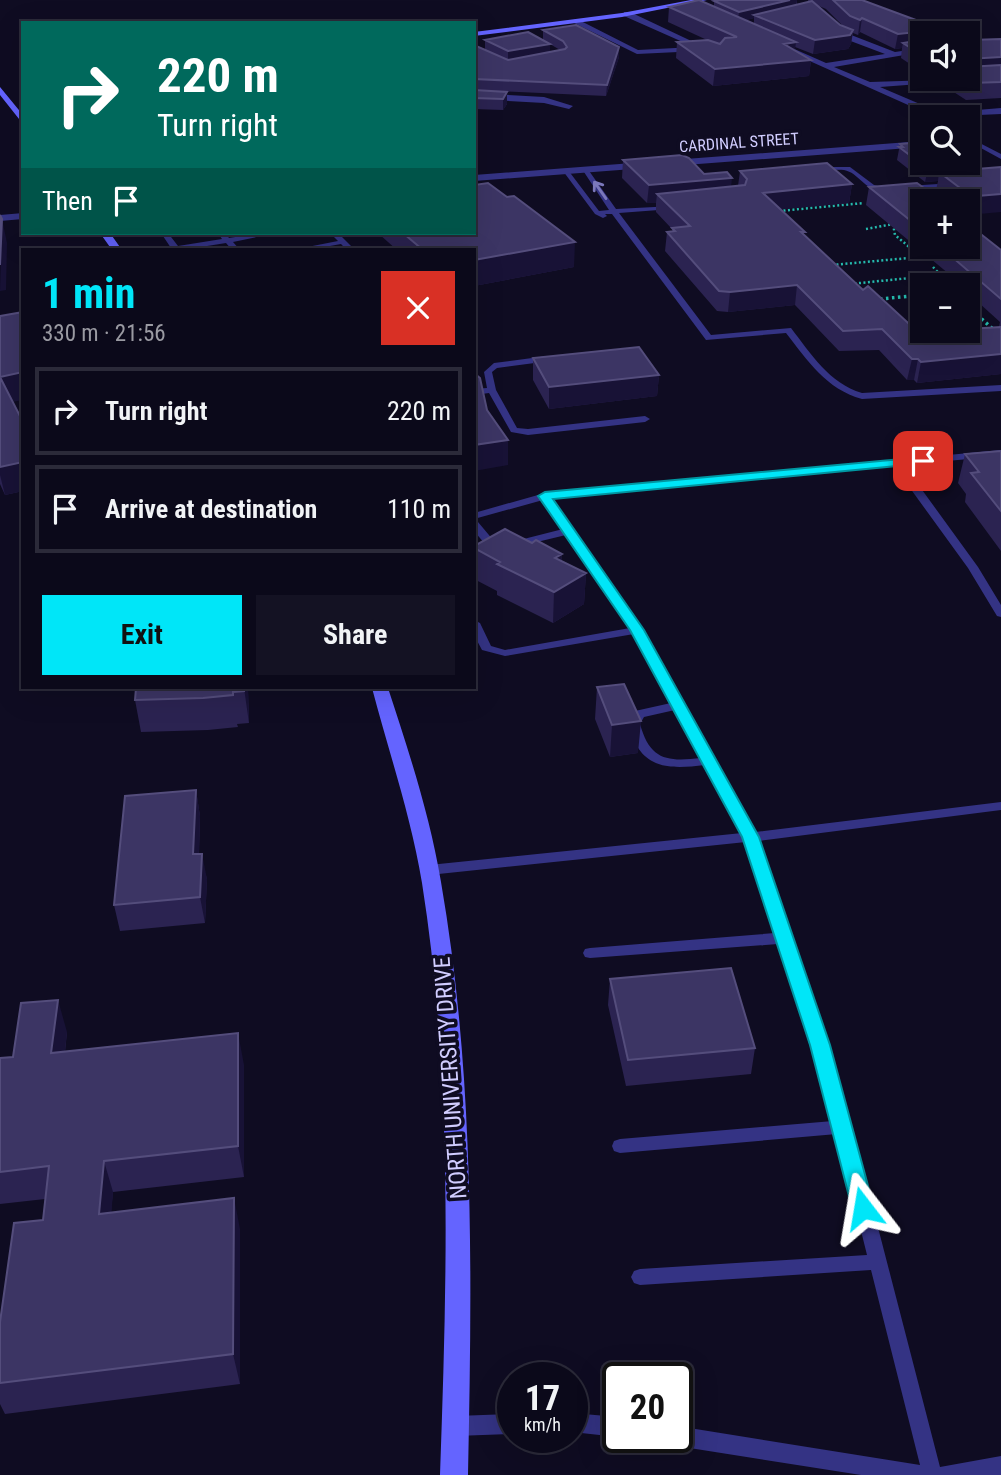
<!DOCTYPE html>
<html lang="en">
<head>
<meta charset="utf-8">
<style>
  body { margin:0; font-family:"Roboto Condensed",sans-serif; background:#141223; color:#f1f3f6; height:100vh; display:flex; flex-direction:column; font-size:26px; white-space:nowrap }
  * { box-sizing:border-box; margin:0 }
  p { font-size:23px; color:#9a9aa2 }
  .icon { flex:none; width:38px; height:38px; fill:none; stroke:currentColor; stroke-width:2; stroke-linecap:round; stroke-linejoin:round }
  .map { position:relative; flex:1; overflow:hidden }
  .details { position:absolute; left:21px; top:248px; width:455px; height:441px; display:flex; flex-direction:column; background:#0b091a; border-radius:0px; box-shadow:0 7px 28px #0002,0 0 0 2px #2b2a39 }
  .details>* { flex:none }
  .banner { position:absolute; left:21px; top:21px; width:455px; height:214px; border-radius:0px; box-shadow:0 7px 28px #0002,0 0 0 2px #2b2a39; background:#00695c; color:#fff; overflow:hidden }
  .controls { position:absolute; left:910px; top:21px; display:grid; gap:14px }
  .controls a { display:grid; place-items:center; width:70px; height:70px; border-radius:0px; background:#0b091a; box-shadow:0 7px 28px #0002,0 0 0 2px #2b2a39; font-size:35px }
  .speed { position:absolute; left:497px; top:1362px; display:flex; gap:14px; font-size:35px; font-weight:700; text-align:center }
  .speed>* { display:grid; place-content:center; width:91px; height:91px; border-radius:50%; background:#0b091a; box-shadow:0 7px 28px #0002,0 0 0 2px #2b2a39; line-height:1 }
  .speed small { font-size:18px; font-weight:400 }
  .speed .limit { border:4px solid #111; border-radius:10px; background:#fff; color:#111 }
  .pin { position:absolute; display:grid; place-items:center; width:60px; height:60px; color:#fff; margin:-30px; border-radius:14px; box-shadow:0 4px 10px #0006 }
  .me { position:absolute; width:77px; margin:-38px; rotate:346deg; stroke-linejoin:round; filter:drop-shadow(0 0 5px #0008) }
  .turn { display:flex; align-items:center; gap:24px; height:147px; padding:0 21px; font-size:32px }
  .turn .icon { width:91px; height:91px; stroke-width:2.5 }
  .turn b { display:block; font-size:49px; line-height:60px }
  .then { display:flex; align-items:center; height:66px; padding:0 21px; background:#0003; gap:14px; font-size:26px }
  .round { display:grid; place-items:center; flex:none; width:74px; height:74px; border-radius:0px; background:#141223 }
  .headline { display:flex; align-items:center; justify-content:space-between; height:119px; padding:0 21px }
  h1 { font-size:42px; font-weight:700; line-height:52px; color:#00e6f8 }
  .primary-button { display:flex; gap:14px; margin-top:auto; padding:14px 21px }
  .primary-button a { flex:1; height:80px; border-radius:0px; background:#00e6f8; color:#111; font-size:28px; font-weight:700; line-height:80px; text-align:center }
  .primary-button a+a { background:#141223; color:#f1f3f6 }
  ul { padding:0; list-style:none }
  li { display:flex; align-items:center; gap:21px; height:88px; margin:0 14px 10px; padding:0 7px; border:4px solid #2b2a39; border-radius:0px }
  li div { flex:1 }
  li b { display:block; font-size:26px }
  li em { font-style:normal }
  .map>svg:first-child { display:block }
  .lines { fill:none; stroke-linecap:round; stroke-linejoin:round }
  .path-far1 { stroke:#25baad; stroke-width:2.5; stroke-dasharray:2 2.5; stroke-linecap:butt }
  .path { stroke:#25baad; stroke-width:3.5; stroke-dasharray:2.5 3.5; stroke-linecap:butt }
  .service { fill:#343384; fill-rule:evenodd }
  .minor { fill:#343384; fill-rule:evenodd }
  .secondary { fill:#6464ff; fill-rule:evenodd }
  .wall { fill:#2b2351; fill-rule:evenodd }
  .shaded-wall { fill:#181236 }
  .building { fill:#3c3564; stroke:#544d7c; stroke-width:2 }
  .oneway { stroke:#7b78bb }
  .route { fill:#00e6f8; stroke:#0096a1; stroke-width:2 }
  .labels { text-anchor:middle; stroke-width:7; stroke-linejoin:round; paint-order:stroke }
  .far-street-label { font-size:16px; fill:#d1cdff; stroke:#0f0c22 }
  .near-street-label { font-size:23px; fill:#d1cdff; stroke:#0f0c22 }
</style>
</head>
<body>
<div class="map">
<svg width="1001" height="1475" viewBox="0 0 1001 1475">
  <rect width="100%" height="100%" fill="#0f0c22"/>
  <g class="lines">
    <!-- path-far1 -->
    <path class="path-far1" d="M779,211l85,-8
      M893,224l2,11 25,21
      M866,229l27,-5
      M832,265l88,-8
      M933,267l17,18
      M850,284l90,-9"/>
    <!-- path -->
    <path class="path" d="M880,299l42,-4
      M968,307l33,29"/>
    <!-- service -->
    <path class="service" d="M968,137l33,17v5l-33,-18z
      M817,167h33l24,18 15,4c-22,8 -28,-16 -45,-19 -9,-1 -20,1 -29,0l-1,-1z
      M583,168h4l29,41 58,-3 1,1 -3,2 -53,4 92,122 80,-7c20,26 38,55 71,65l139,-8v6l-139,8c-36,-10 -54,-38 -76,-66l-80,7 -94,-126h-7l2,2 -4,2 -8,-4 -32,-43 5,-1 31,41 10,-1 -27,-41z
      M954,183l1,1 -3,2 -45,4 -3,-2 3,-2z
      M161,233h7l10,13 44,-7 -4,-6h7l4,5 31,-5h16l-43,9 7,8h-8l-6,-7 -44,7h-16l5,-2z
      M330,233h8l17,17h-8l-6,-6 -33,6h-16l46,-9z
      M547,356l4,3 -1,2 -53,7 -5,4 4,18 21,38 11,1 117,-13 5,3 -5,3 -117,13 -17,-3 -22,-39 -15,2v-6l13,-1 -3,-16 10,-9z
      M1001,450v6l-97,9 74,102 23,38v12l-4,-1 -29,-48 -74,-102 -342,32 91,132 112,202 246,-30v8l-242,31 93,286 88,340 61,-11v19h-140l-184,-29 -7,-3 -2,-6h9v-11l243,39 -49,-195 -231,15 -6,-2 -3,-6 3,-6 6,-2 227,-14 -30,-121 -217,19 -6,-2 -2,-5 2,-5 6,-2 213,-18 -55,-177 -188,14 -5,-1 -2,-4 2,-4 5,-1 185,-15 -29,-91 -317,33 -5,-2 -2,-3 2,-3 5,-2 313,-32 -37,-68c-41,5 -65,3 -77,-41l7,-13 36,-8 -37,-69 -129,22 -23,-6 -8,-15v-15l6,3 11,23 14,4 125,-22 -64,-93 -54,13 -5,-3 1,-2 55,-14 -20,-29 -69,19v-6l71,-20zM675,710l26,48c-34,4 -51,2 -61,-34l4,-7z
      M474,521l4,1 21,25v4h-8l-17,-20z
      M572,1413l46,4v20l-46,-5z
      M513,1414v20l-57,2 -7,-3 -3,-7 3,-7 7,-3z"/>
    <!-- minor -->
    <path class="minor" d="M624,12h6l74,35 -5,4 -62,3 -67,-33 7,-2 61,31 56,-3 -70,-31z
      M831,24h6l9,9 49,19 27,-4v4l-88,15 36,15 94,-3 -4,2 -80,6 61,26 60,-5v6l-66,3 -150,-67 7,-2 34,15 59,-9 -45,-17z
      M474,93l70,4 29,9 -4,3 -25,-6 -70,-4z
      M968,127l4,3 1,7 -5,3z
      M922,141v6l-448,34v-6z
      M23,213v6l-23,2v-6z"/>
    <!-- secondary -->
    <path class="secondary" d="M691,0h16l-85,17 -148,19v-4l148,-19z
      M0,87l23,28v9l-23,-29z
      M100,233h10l12,17h-10z
      M372,688h16c21,64 42,128 53,194 34,196 31,395 27,593h-28c7,-198 13,-396 -18,-592 -11,-67 -33,-130 -50,-195z"/>
  </g>
  <!-- wall -->
  <path class="wall" d="M720,0h77v5l11,-3v-2h54l60,33v39l-21,-14 1,-10 -7,1 -35,-17 -2,3 -5,-2 -2,11 -3,5 -35,5 -18,-7v3l16,10 -2,16 -96,10 -37,-28 1,-16 30,-2 -39,-18 1,-15h45v-6zM819,6l7,3 17,17 -3,-1zM754,18v6l-8,-4z
    M543,30l76,27 -13,39 -132,-6v-45l11,4v-9h58zM550,44l10,6 -10,2z
    M1001,39v59l-35,2 -23,-15 1,-6h24l3,-39z
    M474,90l33,2v12l-4,6 -29,-1z
    M900,144l72,26 -4,31h-18l-14,-11 2,-9 -13,1 -28,-22z
    M623,160l81,14 27,13 7,-1 2,-15 112,13 -3,19 -68,6 24,27 58,54 57,44 79,-7 1,-5 -32,-29v-8h-9l-11,-9 1,-2 -83,-69 3,-18 53,14v46h46l33,3v124l-84,9 -3,-3h-7l-28,-30 -40,1 -44,-46 -67,7 -11,-1 -52,-60 2,-19 5,-1v-2l-16,-17v-9h-9l-25,-25z
    M507,197l67,70 -100,19v-36h-77l-18,-16v-1h95z
    M0,316l13,86 10,20v69l-18,4 -5,-11z
    M533,358l126,17 -2,21 -108,13 -16,-29z
    M1001,451v100l-36,-49 1,-8 -8,-11 7,-29z
    M532,543l30,11v7l24,12 -2,31 -31,19 -56,-28v-4l-23,-12v-33z
    M597,687l41,66 -28,4 -15,-38z
    M136,688h112l1,35 -12,1 1,3 -30,3 -67,2 -6,-32z
    M196,790l4,26 -1,38 8,25 -2,44 -85,8 -6,-26z
    M610,979l145,69 -4,26 -125,12 -18,-81z
    M67,1032l-2,20 179,13v112l-131,15 -2,20 129,17v155l-235,30 -5,-10v-82l43,-102 2,-21 -45,5v-146l13,-1z"/>
  <!-- shaded-wall -->
  <path class="shaded-wall" d="M790,0h7l-1,8 -42,7v3l-16,4 1,-10z
    M862,18l-2,14 -2,3 2,-15z
    M853,30l-2,14 -3,5 -35,5 2,-14z
    M926,31v2h-4v13l-19,-3 -1,5 -7,1 3,-15z
    M796,42l-2,16 -10,-14z
    M550,44v11l-42,6v-10z
    M619,47v10l-13,39 1,-11z
    M1001,57v15l-33,3v-16z
    M811,60l-2,16 -96,10 2,-17z
    M507,92v12l-4,6v-11z
    M973,166l-2,12 -32,-6 -1,9 -13,1 3,-13z
    M732,178l-2,18 -73,-2 -1,9h-9l2,-18z
    M852,184l-3,19 -88,8 2,-18z
    M1001,194v18l-33,3v-14h-4l1,-4z
    M2,219l5,24 -1,47 -6,1z
    M575,242l-1,25 -100,19v-26z
    M797,285l-2,20 -67,7 2,-20z
    M1001,354v20l-84,9 4,-21z
    M912,359h6l-4,21h-7z
    M23,372v28l-17,3 -6,-26z
    M659,375l-2,21 -108,13v-22z
    M508,440v25l-34,6v-26z
    M23,462v29l-18,4 -5,-20v-8z
    M562,554l-1,30 -6,-26z
    M586,573l-2,31 -31,19 1,-31z
    M244,688h4v3l1,32z
    M641,721l-3,32 -28,4 2,-32z
    M196,790l4,26 -2,64 -5,-26z
    M202,854l5,25 -2,44 -5,-26z
    M58,1000l9,32 -6,53 -10,-32z
    M238,1033l6,32v112l-6,-31z
    M104,1161l9,31 -4,53 -10,-31z
    M234,1198l6,31v155l-7,-30z"/>
  <!-- building -->
  <path class="building" d="M699,0l97,42 -12,2 27,16 -96,9 -38,-27 31,-2 12,4 5,-6 12,-1 -68,-30z
    M720,0h70l-51,12 -25,-11z
    M833,0h29l89,33h-25v-2l-28,3 -36,-16 -2,2 -10,-4z
    M812,1l28,24 13,5 -3,5 -35,5 -61,-25z
    M576,25l43,22 -12,38 -133,-6v-34l34,15 57,-11 2,-2 -4,-6 -20,-11z
    M528,32l22,12 -42,7 -23,-11z
    M968,39l3,1 30,-1v18l-33,2z
    M922,40v15l-19,-12z
    M1001,65v17l-31,1 -8,-4h6v-12z
    M474,90l33,2 -4,7 -29,-1z
    M922,142v21l46,-1 5,4 -45,3 -29,-22h4l-3,-3z
    M682,155l7,3 15,16 23,-2 5,6 -83,7 -26,-25z
    M827,163l25,21 -89,9 42,39h-4l62,58 5,-4 52,48 33,-3h15v-2l33,-2v27l-80,8 -3,-3h-6l-30,-30 -39,2 -46,-46 -67,7 -11,-1 -52,-59 8,-1 -3,-3 18,-2 -33,-32 88,-9 2,-6 -7,-8z
    M1001,167v27l-36,3 3,-3 -29,-22z
    M488,183l19,14 7,-1 61,46 -101,18v-10h-51l-20,-17h71v-48z
    M917,183l25,18h-20v29l-53,-43z
    M0,215l2,4 -2,46z
    M968,224l33,26v49l-49,-42 3,-1 -12,-9h25z
    M23,312v60l-23,5 23,45v40l-23,5v-151z
    M639,347l20,28 -110,12 -16,-29z
    M474,373l6,5 7,32 21,30 -34,5z
    M1001,451v60l-30,-38 8,-1 -14,-18z
    M505,529l27,14 4,-3 26,14 -7,4 31,15 -32,19 -57,-28 3,-2 -26,-14v-2z
    M624,684l17,37 -29,4 -15,-38z
    M136,688h108v3l-11,1v3l-30,3 -68,2z
    M196,790l-3,64h9l-2,43 -86,8 11,-109z
    M731,968l24,80 -127,12 -18,-81z
    M58,1000l-7,53 187,-20v113l-134,15 -5,53 135,-16 -1,156 -233,29v-61l14,-99 29,-3 6,-54 -49,6v-114l13,-1 8,-54z"/>
  <!-- one-way arrows -->
  <defs><path id="oneway-shaft" d="M-6 0H5M1.5-3L5.5 0L1.5 3" fill="none" stroke-width="1.6" stroke-linecap="round" stroke-linejoin="round" transform="scale(1.75)"/></defs>
  <use class="oneway" href="#oneway-shaft" transform="translate(600 190) rotate(-125)"/>
  <!-- route -->
  <path class="route" d="M923,457l6,4 -1,2 -375,36 91,131 115,207 71,208 44,163 -3,7 -8,3 -8,-3 -3,-7 -42,-163 -68,-208 -112,-207 -92,-134 7,-4z"/>
  <g class="labels">
    <!-- far-street labels -->
    <g class="far-street-label">
      <text transform="translate(739 142) rotate(-4)" y="6">CARDINAL STREET</text>
    </g>
    <!-- near-street labels -->
    <g class="near-street-label">
      <text transform="translate(450 1078) rotate(-94)" y="8">NORTH UNIVERSITY DRIVE</text>
    </g>
  </g>
</svg>
<div class="controls">
<a><svg class="icon" aria-label="sound" viewBox="0 0 24 24"><path d="M4 9h4l5-4v14l-5-4H4zM17 9q2 3 0 6"/></svg></a>
<a><svg class="icon" aria-label="search" viewBox="0 0 24 24"><circle cx="10" cy="10" r="6"/><path d="M15 15l6 6"/></svg></a>
<a>+</a>
<a>−</a>
</div>
<div class="speed"><div>17<small>km/h</small></div><div class="limit">20</div></div>
<div class="pin" style="left:923px;top:461px;background:#d93025"><svg class="icon" aria-label="arrive" viewBox="0 0 24 24"><path d="M6 21V4h12l-3 4 3 4H6"/></svg></div>
<svg class="me" style="left:863px;top:1208px" viewBox="-20 -20 40 40"><path d="M0-17L14 15 0 8-14 15z" fill="#00e6f8" stroke="#fff" stroke-width="4"/></svg>
<div class="banner">
<div class="turn"><svg class="icon" aria-label="right" viewBox="0 0 24 24"><path d="M7 20v-9h11M14 6l5 5-5 5"/></svg><div><b>220 m</b>Turn right</div></div>
<div class="then">Then<svg class="icon" aria-label="arrive" viewBox="0 0 24 24"><path d="M6 21V4h12l-3 4 3 4H6"/></svg></div>
</div>
<section class="details">
<div class="headline"><div><h1>1 min</h1><p>330 m · 21:56</p></div><a class="round" style="background:#d93025;color:#fff"><svg class="icon" aria-label="close" viewBox="0 0 24 24"><path d="M6 6l12 12M18 6L6 18"/></svg></a></div>
<ul>
<li><svg class="icon" aria-label="right" viewBox="0 0 24 24"><path d="M7 20v-9h11M14 6l5 5-5 5"/></svg><div><b>Turn right</b></div><em>220 m</em></li>
<li><svg class="icon" aria-label="arrive" viewBox="0 0 24 24"><path d="M6 21V4h12l-3 4 3 4H6"/></svg><div><b>Arrive at destination</b></div><em>110 m</em></li>
</ul>
<div class="primary-button"><a>Exit</a><a>Share</a></div>
</section>
</div>
</body>
</html>
